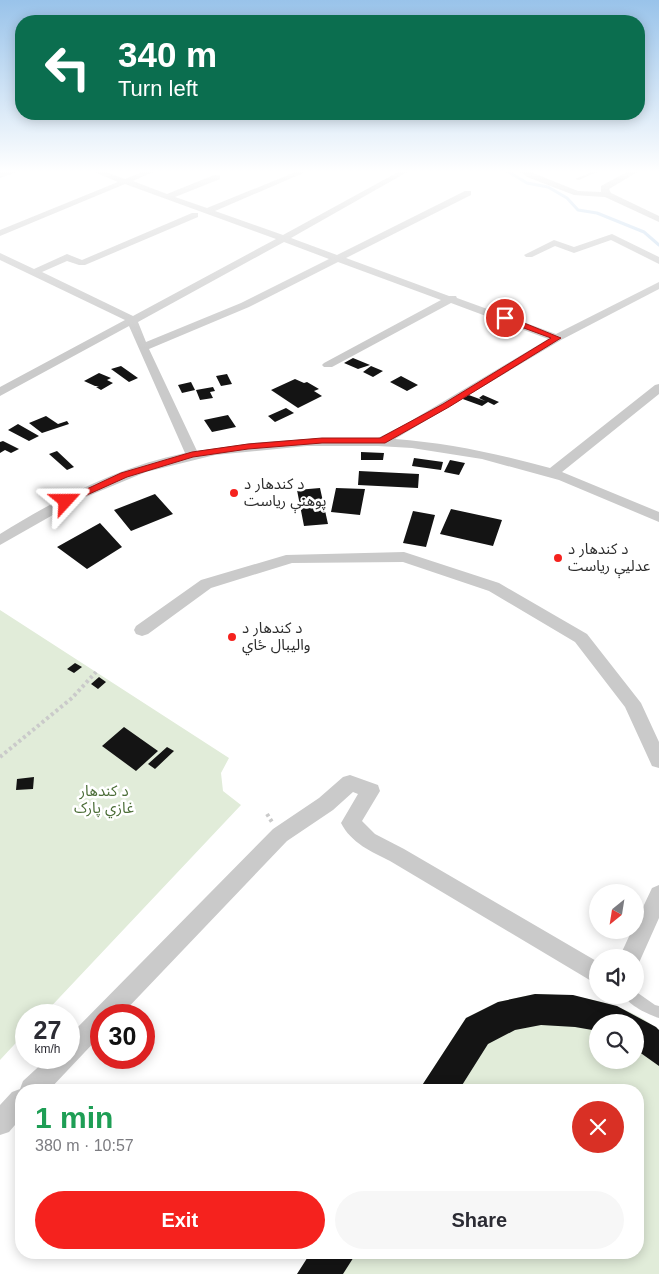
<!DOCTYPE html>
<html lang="en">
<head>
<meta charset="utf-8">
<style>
  body { margin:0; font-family:Helvetica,"Noto Sans Arabic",sans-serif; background:#f7f7f7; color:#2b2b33; height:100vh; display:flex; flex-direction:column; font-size:19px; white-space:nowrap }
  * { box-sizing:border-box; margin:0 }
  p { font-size:16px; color:#7c7c81 }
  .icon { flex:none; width:28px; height:28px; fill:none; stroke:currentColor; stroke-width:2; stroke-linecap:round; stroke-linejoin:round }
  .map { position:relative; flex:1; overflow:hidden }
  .side { position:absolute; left:15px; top:1084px; width:629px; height:175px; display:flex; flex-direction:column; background:#fff; border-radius:20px; box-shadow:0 2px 12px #0003 }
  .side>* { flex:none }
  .hud { position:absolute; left:15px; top:15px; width:630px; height:105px; border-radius:20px; box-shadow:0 2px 12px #0003; background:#0b6e4f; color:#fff; overflow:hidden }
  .needle { width:32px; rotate:210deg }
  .tools { position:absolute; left:589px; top:884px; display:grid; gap:10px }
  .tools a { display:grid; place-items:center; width:55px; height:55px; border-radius:50%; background:#fff; box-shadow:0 2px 12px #0003; font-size:25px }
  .speed { position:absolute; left:15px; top:1004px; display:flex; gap:10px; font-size:25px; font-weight:700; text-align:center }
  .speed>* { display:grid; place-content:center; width:65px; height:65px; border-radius:50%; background:#fff; box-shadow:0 2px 12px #0003; line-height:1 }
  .speed small { font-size:12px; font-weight:400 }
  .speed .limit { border:8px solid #d22; background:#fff; color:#111 }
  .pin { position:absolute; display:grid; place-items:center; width:42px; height:42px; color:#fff; margin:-21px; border:2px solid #fff; border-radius:50%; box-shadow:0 1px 5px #0007 }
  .me { position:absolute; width:55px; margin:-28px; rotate:66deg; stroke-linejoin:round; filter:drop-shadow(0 0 4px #0008) }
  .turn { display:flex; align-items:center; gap:18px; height:105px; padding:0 20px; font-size:22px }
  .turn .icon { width:65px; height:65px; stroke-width:2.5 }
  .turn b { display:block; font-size:35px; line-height:42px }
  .round { display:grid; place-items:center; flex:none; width:52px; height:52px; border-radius:26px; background:#f7f7f7 }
  .summary { display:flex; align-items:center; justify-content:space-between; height:85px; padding:0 20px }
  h1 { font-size:30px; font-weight:700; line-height:38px; color:#1e9e55 }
  .primary-button { display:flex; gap:10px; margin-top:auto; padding:10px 20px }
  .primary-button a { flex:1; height:58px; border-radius:30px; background:#f5221e; color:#fff; font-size:20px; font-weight:700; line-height:58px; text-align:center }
  .primary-button a+a { background:#f7f7f7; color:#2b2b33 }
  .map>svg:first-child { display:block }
  .green { fill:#e1ecd9; fill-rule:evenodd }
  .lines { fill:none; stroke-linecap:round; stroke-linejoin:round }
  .stream { stroke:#c3d9ee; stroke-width:3 }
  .building { fill:#141414 }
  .path { stroke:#cacaca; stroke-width:4; stroke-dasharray:3 3; stroke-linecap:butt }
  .service { fill:#cacaca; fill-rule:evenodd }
  .minor { fill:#cacaca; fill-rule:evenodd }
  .route { fill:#f5221e; stroke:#9f1614 }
  .poi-dot { fill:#f5221e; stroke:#fff; stroke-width:2 }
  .labels { text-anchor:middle; stroke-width:5; stroke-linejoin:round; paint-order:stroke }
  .poi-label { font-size:15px; fill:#2d2d2d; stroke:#fff; text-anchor:start }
  .park-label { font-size:15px; fill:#4b6d37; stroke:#fff }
</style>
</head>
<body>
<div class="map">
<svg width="659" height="1274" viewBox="0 0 659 1274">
  <rect width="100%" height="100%" fill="#fff"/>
  <!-- green -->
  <path class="green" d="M0,610l229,148 -8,15 2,18 18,14 -198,210h-17v17l-26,28z
    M535,994c45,1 87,7 124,36v244h-362l14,-21 327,-1v-162h-219l47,-72 32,-16zM598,1022h37v38h-37z"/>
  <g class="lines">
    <!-- stream -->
    <path class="stream" d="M507,171l20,12 21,4 19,11 11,12 19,3 47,19 15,13"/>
  </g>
  <!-- building -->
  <path class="building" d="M353,358l17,7 -12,4 -14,-6z
    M121,366l17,12 -9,4 -18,-13z
    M371,366l12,5 -10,6 -10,-5z
    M99,373l12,5 -4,2 6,3 -12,7 -5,-3 3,-1h-4l-11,-5z
    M227,374l5,10 -11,2 -5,-10z
    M401,376l17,9 -11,6 -17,-9z
    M295,379l9,4 3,-1 12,7 -5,2 8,5 -24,12 -27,-18z
    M191,382l4,8 -13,3 -4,-8z
    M213,387l2,4 -5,1 3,6 -13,2 -4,-10z
    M466,394l19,7 -6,-3 4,-3 16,7 -5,3 -6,-3 -6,4 -22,-8z
    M286,408l8,5 -19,9 -7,-6z
    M228,415l8,12 -24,5 -8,-12z
    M46,416l12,8 9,-3 2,3 -27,9 -13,-10z
    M18,424l21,12 -10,5 -21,-11z
    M3,441l16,8 -8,4 -6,-3 -5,3v-11z
    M57,451l17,16 -7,3 -18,-16z
    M361,452l23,1 -1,7h-22z
    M414,458l29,4 -2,8 -29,-4z
    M450,460l15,3 -6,12 -15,-3z
    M359,471l60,3 -1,14 -60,-3z
    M320,488l8,36 -24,2 -7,-36z
    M336,488l29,1 -5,26 -29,-3z
    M155,494l18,20 -42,17 -17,-21z
    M451,509l51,11 -9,26 -53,-12z
    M413,511l22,4 -9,32 -23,-4z
    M100,523l22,24 -35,22 -30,-22z
    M75,663l7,4 -8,6 -7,-4z
    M99,677l7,5 -8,7 -7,-5z
    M124,727l34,24 -22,20 -34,-25z
    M167,747l7,4 -19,18 -7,-5z
    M34,777l-1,12 -17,1 1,-11z
    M535,994l38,1 44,11 39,21 3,3v36l-24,-17v-27h-37v9l-23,-4 -34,-2 -26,5 -27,14 -29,46h-40l47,-72 32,-16z
    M311,1252h46l-14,22h-46z"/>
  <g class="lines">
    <!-- path -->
    <path class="path" d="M0,757l72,-59 24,-26
      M267,814l5,8"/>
    <!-- service -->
    <path class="service" d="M594,171h5l-20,9 -4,-1z
      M635,991l20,14 4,1v12c-10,-3 -31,-13 -35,-23h11z"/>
    <!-- minor -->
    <path class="minor" d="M8,171h11l-19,7v-5z
      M92,171h11l22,8 20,-8h10l-22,10 34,13 47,-19h6v4l-45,18 32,11 91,-37h10l-93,40 68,24 117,-64h9l-118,67 46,17 128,-64h6v4l-125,63 103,38h7l1,2 99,36 103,-52v7l-98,51 -166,99c53,4 104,15 155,29l105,-83 4,-1v10l-97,78 97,40v10l-100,-42 -77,-21 -70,-11 -34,-2h-71l-92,9 -69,17 -65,27 -81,46v-11c58,-36 118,-67 185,-81l-56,-127 -129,70v-9l125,-67 -125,-60v-7l34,16 33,-15 15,6 110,-47h6v4l-113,48h-6l-12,-4 -25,11 91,44 143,-77 -151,-55 -125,52v-6l118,-48zM284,242l45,17 -88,44 -95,39 -8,-20zM338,262l103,38 -117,63 -2,2 2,2h8l119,-64 97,36 -139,83 -31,16 -71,1 -55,4 -55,8 -48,-102 100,-42z
      M519,171h9l50,20 23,1v-6l28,-15h10l-30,18 2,4 48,23v6l-54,-25 -31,-2 -47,-18z
      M612,234l47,23v7l-48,-24 -37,13 -19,-7 -23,11h-6l-2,-2 30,-15 20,7z
      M404,552l95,31 88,51 54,69 18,39v26l-7,-2 -27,-59 -50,-65 -86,-51 -86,-29 -111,1 -81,25 -63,46 -6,2 -6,-2 -2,-4 2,-4 65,-46 85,-25z
      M350,775l28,10 2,6 -18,30 13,13 29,15 194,113v23l-208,-124c-18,-9 -39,-18 -49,-38l17,-29 -5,-2 -20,18 -46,31 -166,174h-20v20l-52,55h-28v28l-12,14 -9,3v-30l12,-13 8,-3 3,-8 25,-23h21v-22l204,-207 46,-31 24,-21z
      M659,885v33l-21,47 -3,2v-9h-16l13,-28h3v-6l17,-36z"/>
  </g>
  <!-- sky -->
  <linearGradient id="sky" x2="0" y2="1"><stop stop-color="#99c3ea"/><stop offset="0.49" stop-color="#fff"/><stop offset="1" stop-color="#fff" stop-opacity="0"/></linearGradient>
  <rect width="659" height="349" fill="url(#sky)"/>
  <!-- route -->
  <path class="route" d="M502,316h5l54,22 -112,69 -64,36h-63l-74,6 -55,8 -66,20 -58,26 -3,1 -5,-3 60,-28 71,-21 56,-8 74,-6h58l63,-34 108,-66 -49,-18z"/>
  <!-- markers -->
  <g class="poi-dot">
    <circle cx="234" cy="493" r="5"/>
    <circle cx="558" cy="558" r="5"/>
    <circle cx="232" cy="637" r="5"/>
  </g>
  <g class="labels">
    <!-- poi labels -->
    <g class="poi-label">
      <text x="244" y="489">د کندهار د<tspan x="244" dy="17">پوهنې رياست</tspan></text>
      <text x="568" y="554">د کندهار د<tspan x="568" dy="17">عدلیې رياست</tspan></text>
      <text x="242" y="633">د کندهار د<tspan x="242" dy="17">واليبال ځاي</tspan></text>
    </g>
    <!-- park labels -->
    <g class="park-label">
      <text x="104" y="796">د کندهار<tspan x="104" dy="17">غازي پارک</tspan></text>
    </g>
  </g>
</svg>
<div class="tools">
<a><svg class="needle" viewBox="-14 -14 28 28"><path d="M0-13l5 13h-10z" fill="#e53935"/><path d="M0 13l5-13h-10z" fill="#7c7c81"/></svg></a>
<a><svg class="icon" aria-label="sound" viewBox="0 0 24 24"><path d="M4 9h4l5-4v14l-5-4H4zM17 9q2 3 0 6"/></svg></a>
<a><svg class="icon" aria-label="search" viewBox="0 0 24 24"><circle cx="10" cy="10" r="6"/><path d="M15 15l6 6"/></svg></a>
</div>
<div class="speed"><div>27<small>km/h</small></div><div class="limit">30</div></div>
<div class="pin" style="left:505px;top:318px;background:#d93025"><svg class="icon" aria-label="arrive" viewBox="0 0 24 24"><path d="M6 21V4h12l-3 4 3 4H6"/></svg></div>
<svg class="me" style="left:66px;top:501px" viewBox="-20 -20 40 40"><path d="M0-17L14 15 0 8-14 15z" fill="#f5221e" stroke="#fff" stroke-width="4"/></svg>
<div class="hud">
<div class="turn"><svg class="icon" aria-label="left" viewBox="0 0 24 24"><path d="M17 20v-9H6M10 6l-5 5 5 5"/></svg><div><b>340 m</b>Turn left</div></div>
</div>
<section class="side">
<div class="summary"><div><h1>1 min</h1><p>380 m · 10:57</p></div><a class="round" style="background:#d93025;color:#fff"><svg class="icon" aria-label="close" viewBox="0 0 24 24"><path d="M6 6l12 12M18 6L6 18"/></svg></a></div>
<div class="primary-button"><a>Exit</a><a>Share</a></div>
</section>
</div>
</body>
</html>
